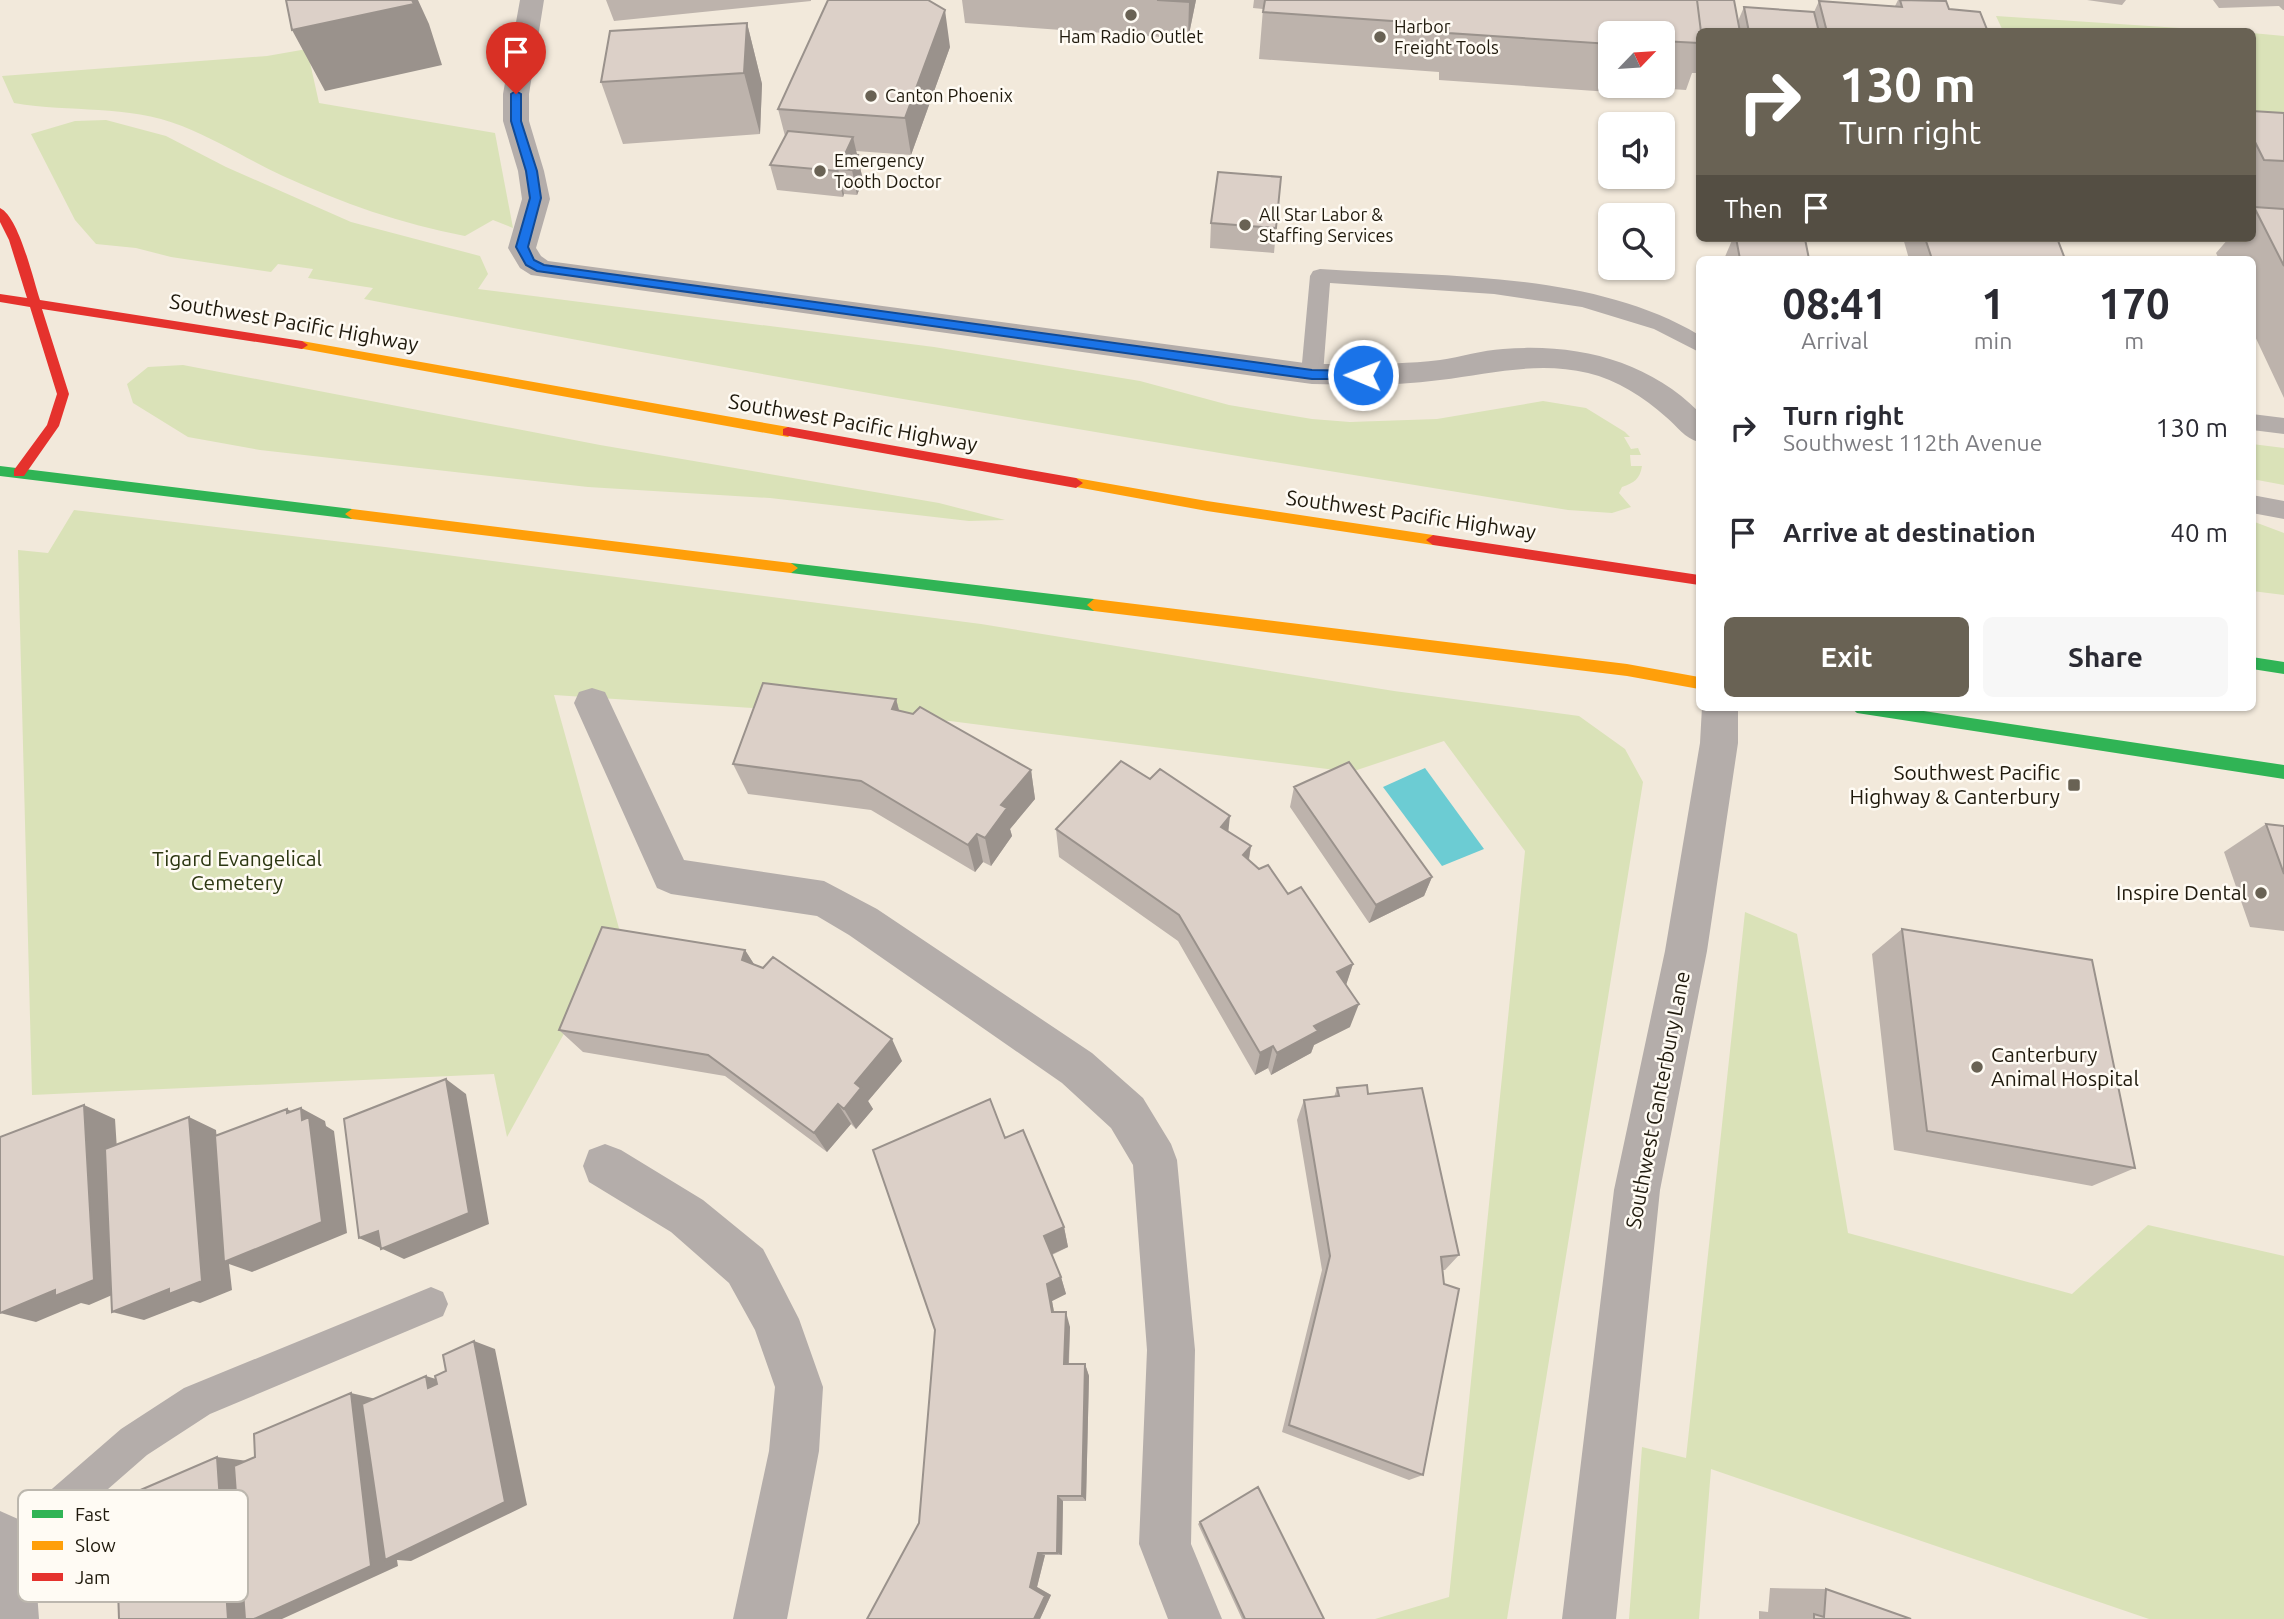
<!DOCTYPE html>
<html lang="en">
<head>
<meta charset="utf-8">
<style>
  body { margin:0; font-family:Ubuntu,sans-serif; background:#f7f7f7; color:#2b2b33; height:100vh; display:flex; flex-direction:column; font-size:26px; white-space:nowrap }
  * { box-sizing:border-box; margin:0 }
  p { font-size:23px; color:#7c7c81 }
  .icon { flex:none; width:38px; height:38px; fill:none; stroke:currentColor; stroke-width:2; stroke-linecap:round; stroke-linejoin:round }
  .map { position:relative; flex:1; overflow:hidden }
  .sheet { position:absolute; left:1696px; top:256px; width:560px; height:455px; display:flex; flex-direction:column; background:#fff; border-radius:10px; box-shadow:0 2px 5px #0004 }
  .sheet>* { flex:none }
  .top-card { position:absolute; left:1696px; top:28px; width:560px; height:214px; border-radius:10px; box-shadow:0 2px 5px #0004; background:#696254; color:#fff; overflow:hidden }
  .needle { width:46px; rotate:65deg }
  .controls { position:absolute; left:1598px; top:21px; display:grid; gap:14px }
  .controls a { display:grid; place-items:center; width:77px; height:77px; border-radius:10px; background:#fff; box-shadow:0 2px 5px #0004; font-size:35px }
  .pin { position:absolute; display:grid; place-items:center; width:60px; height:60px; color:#fff; margin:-72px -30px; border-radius:50% 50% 50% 0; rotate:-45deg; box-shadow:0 0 7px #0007 }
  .pin .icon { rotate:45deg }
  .me { position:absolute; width:77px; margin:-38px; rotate:271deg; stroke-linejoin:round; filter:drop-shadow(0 0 5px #0008) }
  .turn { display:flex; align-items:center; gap:24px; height:147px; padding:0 28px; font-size:32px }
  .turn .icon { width:91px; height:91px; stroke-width:2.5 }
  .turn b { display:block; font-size:49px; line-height:60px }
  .then { display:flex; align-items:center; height:66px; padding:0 28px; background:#0003; gap:14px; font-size:26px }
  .eta { display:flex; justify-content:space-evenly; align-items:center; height:119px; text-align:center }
  .eta b { font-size:42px; font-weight:600; line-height:49px }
  .action { display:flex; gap:14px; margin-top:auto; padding:14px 28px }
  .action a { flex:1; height:80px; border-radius:10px; background:#696254; color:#fff; font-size:28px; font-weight:600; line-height:80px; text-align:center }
  .action a+a { background:#f7f7f7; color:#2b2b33 }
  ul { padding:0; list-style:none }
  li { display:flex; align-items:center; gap:21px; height:105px; padding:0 28px }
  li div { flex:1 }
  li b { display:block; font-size:26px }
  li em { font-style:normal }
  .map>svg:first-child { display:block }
  .green { fill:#dae2b8 }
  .water { fill:#6cccd3 }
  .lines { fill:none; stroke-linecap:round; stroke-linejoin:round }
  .lane { fill:#b4adaa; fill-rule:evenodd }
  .street { fill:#b4adaa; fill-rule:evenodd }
  .fast { fill:#30b455; fill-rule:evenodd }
  .slow { fill:#ff9f0a; fill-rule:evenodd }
  .jam { fill:#e5322d; fill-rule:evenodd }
  .wall { fill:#bdb3ac; fill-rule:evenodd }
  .shaded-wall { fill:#9a928c }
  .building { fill:#dcd0c8; stroke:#9a928c; stroke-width:2 }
  .route { fill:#1a73e8; stroke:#114b97; stroke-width:2 }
  .poi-dot { fill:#696254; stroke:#fffbf4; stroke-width:2.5 }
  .labels { text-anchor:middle; stroke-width:5; stroke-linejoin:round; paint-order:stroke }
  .far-poi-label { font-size:18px; fill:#1f190c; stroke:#fffbf4; text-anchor:start }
  .street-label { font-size:21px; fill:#1f190c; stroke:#fffbf4 }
  .poi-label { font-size:21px; fill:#1f190c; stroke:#fffbf4; text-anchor:end }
  .park-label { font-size:21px; fill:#2b3611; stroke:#fffbf4 }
  .key { fill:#fffbf4; stroke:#bcb7ae; stroke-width:2 }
  .key-label { font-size:19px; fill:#1f190c }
</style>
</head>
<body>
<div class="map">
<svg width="2284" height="1619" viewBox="0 0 2284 1619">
  <rect width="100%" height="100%" fill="#f2e9db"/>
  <!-- green -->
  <path class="green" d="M1996,16l229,15h-222z
    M2252,33l32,3v88l-32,-2z
    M307,49l12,54 176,30 18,95 -20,-8 -28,16c-64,-12 -123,-33 -182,-60 -34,-16 -66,-36 -101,-50 -56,-22 -110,-13 -168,-23l-12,-27 265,-20z
    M106,120l60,16 60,31 125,55 129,34 8,18 -10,15 456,58 206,34 89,24 83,14 38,3 87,-3 106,-18 43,7 39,24 5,5h-6l7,12 7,-1 3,7h-11l1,11h11c-2,13 -8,17 -20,21l-3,6 12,14 -19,6 -44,-3c-402,-65 -804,-132 -1204,-211l9,-11 -65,-10 5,-9 -35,-5 -7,8 -100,-15 -35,-9 -40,-4 -21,-24 -44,-86 44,-13z
    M183,365l417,80 339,58 66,17 -36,1 -199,-23 -182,-11 -328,-37 -72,-13 -55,-34 -6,-19 21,-17z
    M2252,444l32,4v37l-32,-6z
    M74,510l311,37 596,77 413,67 185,25 46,33 18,33 -136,837h-132l74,-22 76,-746 -81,-110 -93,31 -401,-51 -396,-26 66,237 -113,205 -13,-63 -462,21 -14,-545 30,3z
    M2252,521l32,12v62l-32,-4z
    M1745,912l52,22 51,299 224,61 76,-69 136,31v363h-135l-438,-150 -12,150h-70l13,-172 44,11z"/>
  <!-- water -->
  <path class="water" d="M1425,768l59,81 -42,17 -59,-79z"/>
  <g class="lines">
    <!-- lane -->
    <path class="lane" d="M1320,269c121,8 272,2 379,66v17l-45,-23 -72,-22 -88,-13 -164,-11 -7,91 -3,5 -8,3 -8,-3 -3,-5 9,-98 3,-5z
      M2252,414l32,4v16l-32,-4z
      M2252,495l32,6v18l-32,-6z
      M431,1287l12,5 5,12 -5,12 -233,98 -63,41 -126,110 -13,6 -8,-3v-34l121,-105 63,-41z"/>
    <!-- street -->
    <path class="street" d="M520,0h24l-15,94v27l15,50 6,28 -14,49 5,8 7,5 764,103c43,0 86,1 128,-4 21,-3 42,-10 63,-11 73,-6 144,11 196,63v30c-15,-4 -21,-15 -33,-25 -22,-20 -49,-37 -78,-44 -51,-12 -98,1 -148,7 -42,6 -85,5 -128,4l-781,-109 -11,-7 -12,-20 14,-49 -4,-28 -15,-50v-27z
      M592,688l13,4 79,168 140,21 53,28 215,144 51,45 28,46 6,16 18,190 -4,194 31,75h-54l-29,-75 8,-194 -14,-185 -22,-37 -49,-45 -213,-148 -32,-19 -146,-22 -14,-6 -83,-185 5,-11z
      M1702,707h36v36l-31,208 -47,239 -44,429h-54l52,-429 51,-239 35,-208z
      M605,1144l16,6 82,50 60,49 36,70 24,68 -4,64 -32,168h-54l36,-168 6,-64 -20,-57 -26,-47 -58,-51 -82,-50 -6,-16 6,-16z
      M0,1511l18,8 16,33 5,67h-39z"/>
    <!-- fast -->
    <path class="fast" d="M0,466l352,43 7,5 -7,5 -352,-43z
      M791,563l303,36 7,6 -7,6 -303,-38 -7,-5z
      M2252,657l32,5v12l-32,-5z
      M1850,707h47l387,58v14l-427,-66z"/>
    <!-- slow -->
    <path class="slow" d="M302,341l486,86 6,5 -6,5 -490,-89v-6z
      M1076,478l131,23 226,34 7,5 -7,5 -226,-34 -136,-25v-6z
      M352,509l439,54 7,5 -7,5 -439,-54 -7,-5z
      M1094,599l533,65 72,13v12l-72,-13 -533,-65 -7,-6z"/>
    <!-- jam -->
    <path class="jam" d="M0,208c19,9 33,71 40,92l262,41 6,4 -6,4 -260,-40 27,85 -10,32 -35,50h-10v-6l33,-45 10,-31 -27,-87 -30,-5v-8l27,4 -18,-58 -9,-18z
      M788,427l288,51 7,5 -7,5 -293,-53v-6z
      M1433,535l266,40v10l-266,-40 -7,-5z"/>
  </g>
  <!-- wall -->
  <path class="wall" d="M606,0h205v1l-197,20z
    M962,0h234l-8,39 -223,-16z
    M1254,0h480l4,21 6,-14 70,5 5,-11 76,5 3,-6h40l11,9 39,23h-289v41h-7l-6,17 -60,-4 -2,7 -185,-13v-8l-180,-13 4,-50 -10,-1zM1610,33h52v53h-52z
    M2087,0h39l-4,5z
    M2213,0h71v10h-1l-4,-4 -60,2z
    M747,23l15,61 -2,50 -137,10 -22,-62z
    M950,47l-39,108 -55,-4 7,29 -6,15 -13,-1 -1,3 -66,-7 -7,-25 15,-29 -7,-27z
    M2252,111l32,2v285l-32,-68v-71h-33l-3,-6 13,-15h23z
    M1281,177l-7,76 -64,-5 1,-25z
    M1733,238h64l12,21h-85z
    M1903,238h154l8,21h-156z
    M896,699l3,11 132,60 4,29 -25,30 2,7 -21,30 -8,-4 -8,10 -104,-62 -123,-16 -15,-30z
    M1294,787l138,90 -8,19 -55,27 -79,-116z
    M2266,824l18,2v105l-34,-4 -26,-75z
    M1056,829l172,3 23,14 -2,14 39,34 65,70 -7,21 4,42 -36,18 -3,8 -40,22 -3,-7 -13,7 -77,-134 -119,-84z
    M1902,929l233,239 -43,18 -198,-36 -22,-196z
    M745,950l10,16 147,95 -34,40 5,8 -17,20 -5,-5 -24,28 -102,-76 -142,-24 -24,-22z
    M1337,1088l31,6 91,161 -14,15h-2l-20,205 -14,5 -127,-48 40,-162 -25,-150 7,-20 30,-3z
    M1005,1138l59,89 4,20 -16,8 9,22 5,17 -14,7 2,11 16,15 -1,37h16l4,12 -3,125h-23l-1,54h-17l-8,32 14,8 -11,24h-173l52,-96z
    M1200,1522l124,97h-82l-44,-95z
    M1770,1588l56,1 85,30h-152v-8l9,1z"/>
  <!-- shaded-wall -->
  <path class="shaded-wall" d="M412,0h6l11,24 13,41 -117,26 -33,-61z
    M1189,0h7l-8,39 1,-37z
    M945,10l5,37 -39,108 -6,-37z
    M747,23l15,61 -2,50 -16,-61z
    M853,137l10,43 -6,15 -5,-25 -7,-16z
    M838,169l6,25 -1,3 -6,-26z
    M896,699l8,31 -12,-21z
    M1031,770l4,29 -25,30 2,7 -21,30 -6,-28 16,-33z
    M1230,816l-3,28 -6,-17z
    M977,834l6,28 -8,10 -7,-27z
    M1251,846l-5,28 -3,-19z
    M1432,877l-8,19 -55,27 7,-18z
    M745,950l16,25 -19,-15z
    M1353,964l-8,24 -8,-16z
    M1359,1004l-9,23 -36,18 -3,8 -40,22 6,-22 37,-27z
    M892,1039l10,22 -34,40 5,8 -17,20 -12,-20 11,-26z
    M1273,1046l-5,22 -13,7 5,-22z
    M446,1079l20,15 23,130 -85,35 -45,-21z
    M838,1104l13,20 -24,28 -13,-19z
    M84,1105l31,14 11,170 -37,16 -8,-2 -45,19 -36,-9z
    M301,1108l24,13 1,5 8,5 13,102 -95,39 -23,-8 3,26 -32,13 -7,-2 -49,19 -32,-8 77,-195 27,13 13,130 58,-147v-4l15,8z
    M1064,1227l4,20 -18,8 -6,-19z
    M1061,1277l5,17 -14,7 5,27 -5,-16 -5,-28z
    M1066,1312l4,15 -2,49 -4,-12z
    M474,1341l21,8 32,156 -116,56 -14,-1 1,6 -116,53h-54l-11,-162 31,4 103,-68 25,6 20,156z
    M1085,1364l4,12 -3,125 -4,-5z
    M426,1376l23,7 -21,5z
    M1058,1496l5,5 -1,54 -5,-2z
    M1038,1553l7,2 -8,32 14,8 -11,24h-6l-4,-32z"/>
  <!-- building -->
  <path class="building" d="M286,0h126l2,4 -122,26z
    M828,0h100l17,10 -40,108 -127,-9z
    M1157,0h32v2z
    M1265,0h432l4,32h-2v11l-37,-2v-8h-52v11l-162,-11 1,-8 -186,-13z
    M1697,0h37l6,32h-39z
    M1900,0l46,1 3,8 31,3 8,20h-161l-8,-31 83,6z
    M1744,7l70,5 5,20h-70z
    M747,23l-3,50 -143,9 9,-51z
    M2252,111l32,2v48l-20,-1 -12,-24z
    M788,131l65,6 -8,17 13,1 -6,15 -14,-1 -1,2 -67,-6z
    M1218,172l63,5 -5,51 -65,-5z
    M2254,207l30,2v57z
    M1736,238l69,1 4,20h-69z
    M1925,238h132l8,21h-133z
    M763,683l133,16 -4,10 21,5 7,-7 111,63 -30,35 6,3 -22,30 -8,-4 -9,11 -107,-64 -128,-17z
    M1121,761l29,18 10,-10 70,47 -9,11 30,19 -8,9 16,14 9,-4 20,29 13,-7 52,77 -16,8 22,32 -45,22 4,5 -41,22 -4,-7 -13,7 -81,-138 -123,-86z
    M1349,762l83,115 -56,28 -82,-118z
    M2266,824l18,2v48z
    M602,927l143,23 -3,10 21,8 10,-11 119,82 -37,44 6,5 -17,21 -6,-5 -24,29 -106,-78 -149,-25z
    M1902,929l190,31 43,208 -208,-37z
    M446,1079l23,134 -88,36 -3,-18 -19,7 -15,-119z
    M1367,1085l1,9 54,-6 37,167 -18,2 3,27 15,5 -36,186 -134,-50 41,-169 -26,-156 35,-4 -2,-8z
    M990,1099l15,39 18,-8 41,97 -20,9 17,41 -14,7 5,28h14l-2,52h21l-3,132h-24l-1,57h-19l-8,34 15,9 -11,23h-167l52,-96 16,-193 -62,-180z
    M84,1105l10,175 -39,16v-6l-55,23v-176z
    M301,1108l1,12 7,-3 13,105 -98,40 -9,-126 72,-27v4z
    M189,1117l13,164 -33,13v-5l-57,23 -7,-163z
    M474,1341l31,161 -120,58 -23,-156 64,-28 2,12 9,-4 -2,-8 11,-5 -3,-16z
    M351,1393l20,173 -117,53h-9l-11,-153 21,-9 -1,-23z
    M217,1457l11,162h-109l-4,-118z
    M1258,1487l66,132h-79l-45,-97z
    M1826,1589l85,30h-97v-5l10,3z"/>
  <!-- route -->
  <path class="route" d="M516,91l5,3v27l16,50 4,27 -13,49 6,13 10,5 731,100 37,5 51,1 6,4 -6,4h-51l-775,-108 -11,-6 -10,-18 14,-49 -4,-27 -15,-50v-27z"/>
  <!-- markers -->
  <g class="poi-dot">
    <circle cx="1131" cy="15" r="7"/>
    <circle cx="1380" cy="37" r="7"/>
    <circle cx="871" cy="96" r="7"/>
    <circle cx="820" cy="171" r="7"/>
    <circle cx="1245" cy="225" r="7"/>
    <rect x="2067" y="778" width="14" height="14" rx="3.5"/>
    <circle cx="2261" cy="893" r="7"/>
    <circle cx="1977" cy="1067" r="7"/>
  </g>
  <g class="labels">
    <!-- far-poi labels -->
    <g class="far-poi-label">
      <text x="1394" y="33">Harbor<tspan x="1394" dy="21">Freight Tools</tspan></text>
      <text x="1131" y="43" text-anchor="middle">Ham Radio Outlet</text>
      <text x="885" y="102">Canton Phoenix</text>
      <text x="834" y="167">Emergency<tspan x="834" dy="21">Tooth Doctor</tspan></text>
      <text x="1259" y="221">All Star Labor &amp;<tspan x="1259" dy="21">Staffing Services</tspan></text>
    </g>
    <!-- street labels -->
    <g class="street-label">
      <text transform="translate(294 323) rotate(10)" y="7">Southwest Pacific Highway</text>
      <text transform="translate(853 423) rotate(10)" y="7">Southwest Pacific Highway</text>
      <text transform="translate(1411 515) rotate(8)" y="7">Southwest Pacific Highway</text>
      <text transform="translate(1658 1100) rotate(-79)" y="7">Southwest Canterbury Lane</text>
    </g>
    <!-- poi labels -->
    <g class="poi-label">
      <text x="2060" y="780">Southwest Pacific<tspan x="2060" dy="24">Highway &amp; Canterbury</tspan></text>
      <text x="2247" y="900">Inspire Dental</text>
      <text x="1991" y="1062" text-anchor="start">Canterbury<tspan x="1991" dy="24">Animal Hospital</tspan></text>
    </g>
    <!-- park labels -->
    <g class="park-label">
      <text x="237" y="866">Tigard Evangelical<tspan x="237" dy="24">Cemetery</tspan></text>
    </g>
  </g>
  <!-- legend -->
  <rect x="18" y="1490" width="230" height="112" rx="10" class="key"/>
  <rect x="32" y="1510" width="31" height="8" fill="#30b455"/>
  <rect x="32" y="1541" width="31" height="9" fill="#ff9f0a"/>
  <rect x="32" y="1573" width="31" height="8" fill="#e5322d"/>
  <g class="key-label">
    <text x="75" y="1521">Fast</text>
    <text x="75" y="1552">Slow</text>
    <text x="75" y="1584">Jam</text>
  </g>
</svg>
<div class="controls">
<a><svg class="needle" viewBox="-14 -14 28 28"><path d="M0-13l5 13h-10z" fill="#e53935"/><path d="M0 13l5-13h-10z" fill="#7c7c81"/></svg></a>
<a><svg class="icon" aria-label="sound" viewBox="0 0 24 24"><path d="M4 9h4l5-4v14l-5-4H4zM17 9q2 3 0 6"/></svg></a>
<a><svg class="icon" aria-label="search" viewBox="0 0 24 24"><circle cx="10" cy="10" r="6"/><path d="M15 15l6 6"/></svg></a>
</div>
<div class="pin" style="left:516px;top:94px;background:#d93025"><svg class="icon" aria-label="arrive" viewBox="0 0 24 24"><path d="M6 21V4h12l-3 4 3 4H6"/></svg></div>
<svg class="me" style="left:1363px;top:375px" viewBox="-20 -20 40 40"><circle r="17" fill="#1a73e8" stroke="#fff" stroke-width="3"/><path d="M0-11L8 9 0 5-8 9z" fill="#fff"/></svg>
<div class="top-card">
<div class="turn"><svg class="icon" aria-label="right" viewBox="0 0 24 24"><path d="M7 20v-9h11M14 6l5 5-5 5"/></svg><div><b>130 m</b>Turn right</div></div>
<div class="then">Then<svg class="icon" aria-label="arrive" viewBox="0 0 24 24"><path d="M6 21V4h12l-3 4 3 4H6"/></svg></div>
</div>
<section class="sheet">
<div class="eta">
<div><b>08:41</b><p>Arrival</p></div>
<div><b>1</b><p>min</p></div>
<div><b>170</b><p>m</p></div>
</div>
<ul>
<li><svg class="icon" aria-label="right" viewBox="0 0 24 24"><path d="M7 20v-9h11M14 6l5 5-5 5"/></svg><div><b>Turn right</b><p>Southwest 112th Avenue</p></div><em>130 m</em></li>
<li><svg class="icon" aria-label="arrive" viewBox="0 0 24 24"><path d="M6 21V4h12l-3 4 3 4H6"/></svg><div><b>Arrive at destination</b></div><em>40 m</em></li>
</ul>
<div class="action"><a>Exit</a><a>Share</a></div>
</section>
</div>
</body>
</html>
